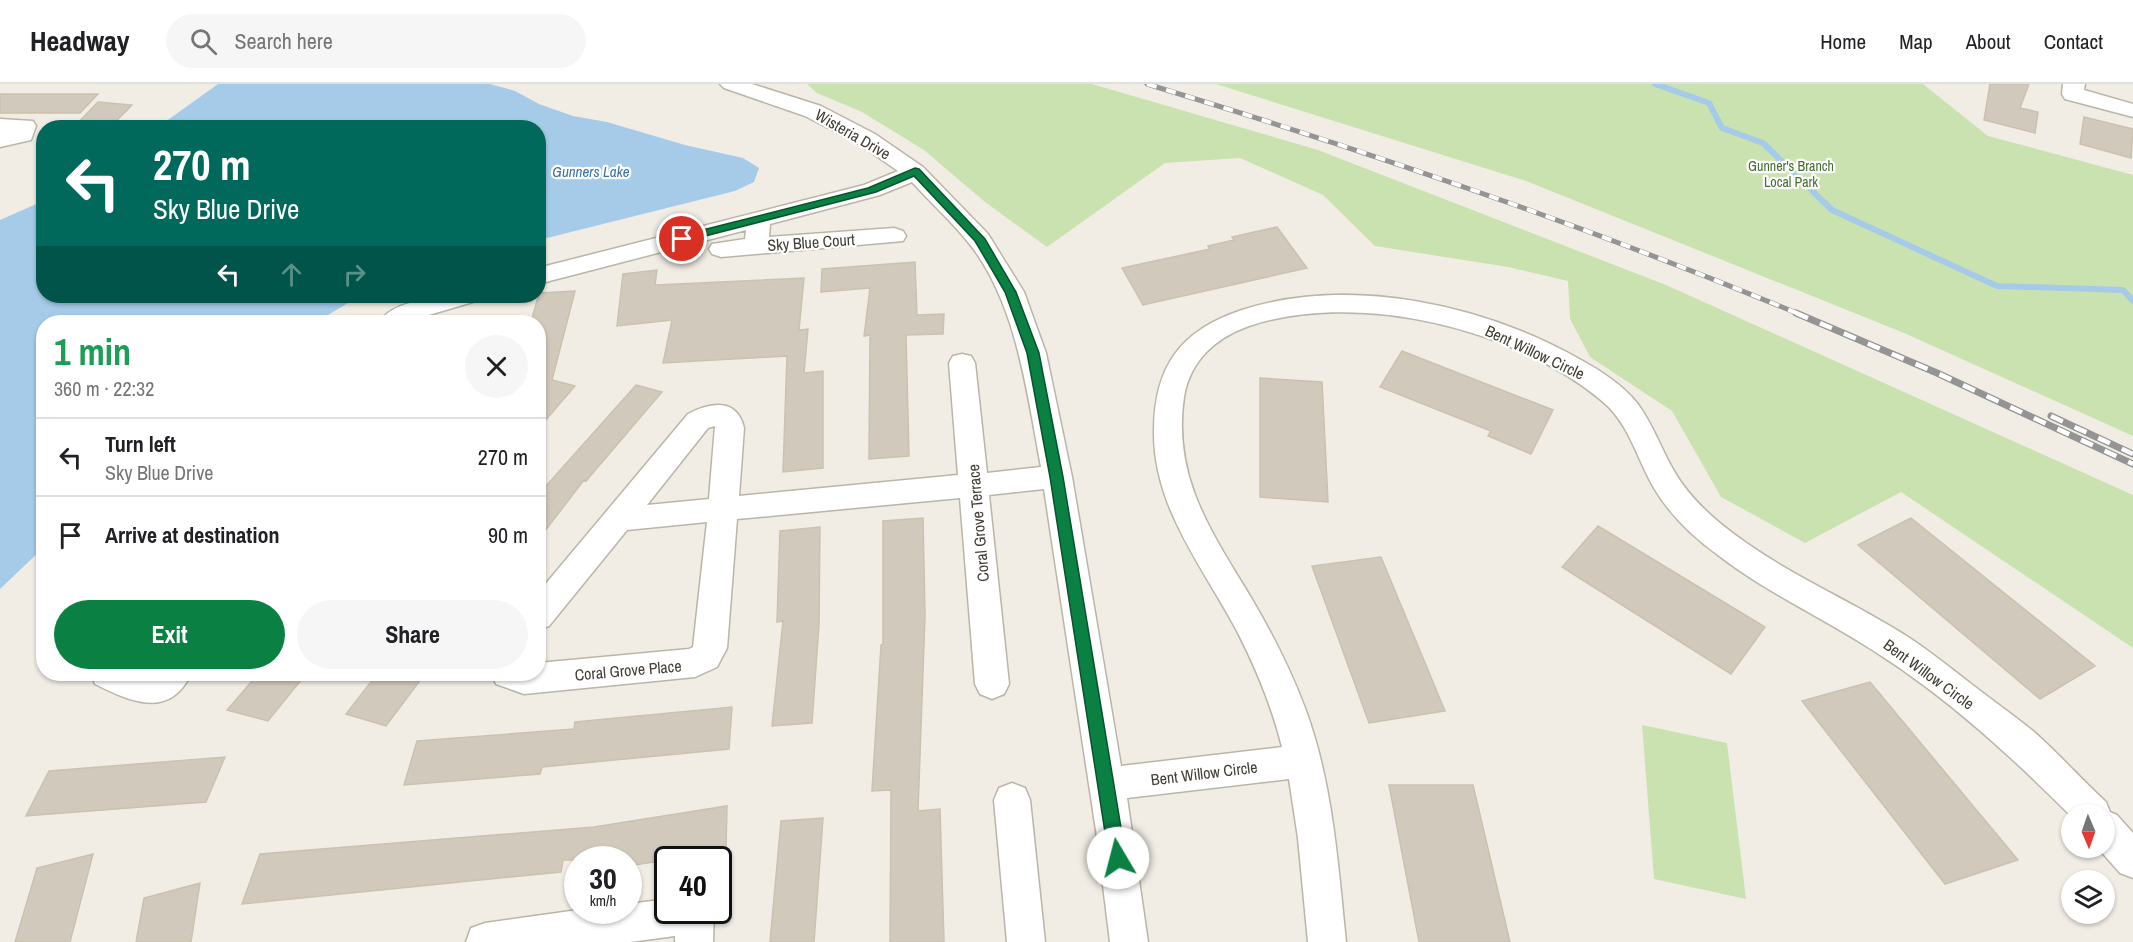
<!DOCTYPE html>
<html lang="en">
<head>
<meta charset="utf-8">
<style>
  body { margin:0; font-family:"Archivo Narrow",sans-serif; background:#f6f6f6; color:#202124; height:100vh; display:flex; flex-direction:column; font-size:22px; white-space:nowrap }
  * { box-sizing:border-box; margin:0 }
  p { font-size:20px; color:#757577 }
  .icon { flex:none; width:33px; height:33px; fill:none; stroke:currentColor; stroke-width:2; stroke-linecap:round; stroke-linejoin:round }
  .map { position:relative; flex:1; overflow:hidden }
  .drawer { position:absolute; left:36px; top:231px; width:510px; height:366px; display:flex; flex-direction:column; background:#fff; border-radius:24px; box-shadow:0 2px 4px #0004 }
  .drawer>* { flex:none }
  .hud { position:absolute; left:36px; top:36px; width:510px; height:183px; border-radius:24px; box-shadow:0 2px 4px #0004; background:#00695c; color:#fff; overflow:hidden }
  .needle { width:39px; rotate:178deg }
  .buttons { position:absolute; left:2061px; top:720px; display:grid; gap:12px }
  .buttons a { display:grid; place-items:center; width:54px; height:54px; border-radius:50%; background:#fff; box-shadow:0 2px 4px #0004; font-size:30px }
  .speed { position:absolute; left:564px; top:762px; display:flex; gap:12px; font-size:30px; font-weight:700; text-align:center }
  .speed>* { display:grid; place-content:center; width:78px; height:78px; border-radius:50%; background:#fff; box-shadow:0 2px 4px #0004; line-height:1 }
  .speed small { font-size:15px; font-weight:400 }
  .speed .limit { border:3px solid #111; border-radius:9px; background:#fff; color:#111 }
  .pin { position:absolute; display:grid; place-items:center; width:51px; height:51px; color:#fff; margin:-26px; border:3px solid #fff; border-radius:50%; box-shadow:0 2px 6px #0007 }
  .me { position:absolute; width:66px; margin:-33px; rotate:352deg; stroke-linejoin:round; filter:drop-shadow(0 0 4px #0008) }
  .turn { display:flex; align-items:center; gap:21px; height:126px; padding:0 18px; font-size:27px }
  .turn .icon { width:78px; height:78px; stroke-width:2.5 }
  .turn b { display:block; font-size:42px; line-height:51px }
  .lanes { display:flex; align-items:center; height:57px; padding:0 18px; background:#0003; justify-content:center; gap:30px; direction:ltr }
  .lanes .off { opacity:.35 }
  .round { display:grid; place-items:center; flex:none; width:63px; height:63px; border-radius:32px; background:#f6f6f6 }
  .summary { display:flex; align-items:center; justify-content:space-between; height:102px; padding:0 18px }
  h1 { font-size:36px; font-weight:700; line-height:45px; color:#1e9e55 }
  .button { display:flex; gap:12px; margin-top:auto; padding:12px 18px }
  .button a { flex:1; height:69px; border-radius:36px; background:#0b8043; color:#fff; font-size:24px; font-weight:700; line-height:69px; text-align:center }
  .button a+a { background:#f6f6f6; color:#202124 }
  ul { padding:0; list-style:none }
  li { display:flex; align-items:center; gap:18px; height:78px; padding:0 18px; border-top:2px solid #e0e0e0 }
  li div { flex:1 }
  li b { display:block; font-size:22px }
  li em { font-style:normal }
  header { display:flex; align-items:center; gap:36px; box-sizing:border-box; height:84px; padding:0 30px; background:#fff; border-bottom:2px solid #e0e0e0 }
  header strong { font-size:28px }
  nav { display:flex; gap:33px; margin-inline-start:auto; font-size:21px }
  .search { width:420px; height:54px; background:#f6f6f6; display:flex; align-items:center; gap:15px; box-sizing:border-box; padding:0 21px; border-radius:33px; color:#757577; font-size:22px }
  .map>svg:first-child { display:block }
  .green { fill:#cae2b0 }
  .water { fill:#a5cbe9 }
  .lines { fill:none; stroke-linecap:round; stroke-linejoin:round }
  .stream { stroke:#a5cbe9; stroke-width:6 }
  .building { fill:#d1c9bb; stroke:#cbc1af; stroke-width:1.5 }
  .minor-casing { stroke:#bbb5a8; stroke-width:3 }
  .minor { fill:#fff; fill-rule:evenodd }
  .rail-far1-casing { stroke:#949494; stroke-width:5 }
  .rail-casing { stroke:#949494; stroke-width:7 }
  .rail-far1 { stroke:#fff; stroke-width:4; stroke-dasharray:10; stroke-linecap:butt }
  .rail { stroke:#fff; stroke-width:4.5; stroke-dasharray:13; stroke-linecap:butt }
  .route { fill:#0b8043; stroke:#07532c; stroke-width:1.5 }
  .labels { text-anchor:middle; stroke-width:4.5; stroke-linejoin:round; paint-order:stroke }
  .far-park-label { font-size:14px; fill:#446f2e; stroke:#fff }
  .far-water-label { font-size:15px; font-style:italic; fill:#3873a4; stroke:#fff }
  .street-label { font-size:16px; fill:#423e35; stroke:#fff }
</style>
</head>
<body>
<header>
<strong>Headway</strong>
<div class="search"><svg class="icon" aria-label="search" viewBox="0 0 24 24"><circle cx="10" cy="10" r="6"/><path d="M15 15l6 6"/></svg>Search here</div>
<nav><a>Home</a><a>Map</a><a>About</a><a>Contact</a></nav>
</header>
<div class="map">
<svg width="2133" height="858" viewBox="0 0 2133 858">
  <rect width="100%" height="100%" fill="#f1ede5"/>
  <!-- green -->
  <path class="green" d="M807,0h285l226,66 348,135 467,210v153l-232,-156 -96,51 -84,-46 -49,-86 -82,-54 -20,-38 -2,-38 -60,-14 -133,-21 -52,-51 -83,-37 -75,5 -118,84 -62,-45 -61,-52 -62,-38 -45,-19z
    M1216,0h707l65,52 145,39v261l-229,-103 -378,-152z
    M1642,641l85,18 19,156 -92,-20z"/>
  <!-- water -->
  <path class="water" d="M218,0h272l25,7 24,13 34,12 34,6 78,23 58,13 16,10 -5,14 -19,9 -196,49 -1,-112 -380,-1z
    M43,117l1,95h316l-44,26h-272l-1,226 -43,41v-369z"/>
  <g class="lines">
    <!-- stream -->
    <path class="stream" d="M1655,0l54,19 13,25 41,15 69,67 165,76 126,4 10,11"/>
  </g>
  <!-- building -->
  <path class="building" d="M1990,0h39l-9,24 18,4 -3,21 -51,-13z
    M0,10h98l-18,19h-80z
    M98,18l34,3 -23,23h-36z
    M2084,33l49,12 -2,29 -51,-14z
    M1277,143l30,41 -164,37 -21,-37 88,-19 -2,-3 26,-6 -2,-3z
    M915,178l2,53 27,-1 -1,20 -37,1 3,121 -40,3 1,-124 -6,1 6,-48 -49,4 1,-23z
    M657,186l-2,15 149,-7 -5,52 9,-1 -4,44 19,-2v97l-40,4 4,-116 -124,7 9,-43 -55,6 6,-52z
    M575,207l-23,89 23,6 -37,43v-107h-7l8,-29z
    M1402,267l151,59 -22,44 -43,-18 3,-5 -111,-44z
    M1260,294l62,4 6,120 -68,-5z
    M636,301l26,7 -76,89 -2,-1 -46,60v-56l8,2z
    M923,434l2,97 -7,196 22,-2 4,133h-54l1,-152 -19,1 9,-146 2,-1v-123z
    M1911,434l184,148 -55,33 -182,-154z
    M1598,442l167,101 -34,47 -169,-107z
    M820,443l-1,97 -7,99 -40,3 11,-105 -6,1 3,-91z
    M1381,473l64,154 -76,12 -57,-157z
    M258,590h48l-38,47 -41,-11z
    M377,590h48l-39,52 -40,-12z
    M1870,598l148,178 -73,24 -143,-183z
    M732,623l-3,42 -187,18 -2,7 -136,11 13,-44 157,-12 1,-7z
    M225,673l-19,45 -180,14 23,-45z
    M1389,701h84l37,157h-91z
    M727,722l-1,45 -98,15v-6h-65l-2,12 -319,32 18,-50 334,-27z
    M823,734l-9,124h-44l11,-121z
    M93,770l-23,88h-55l22,-74z
    M200,799l-9,59h-55l8,-44z"/>
  <g class="lines">
    <!-- minor casing -->
    <g class="minor-casing">
      <path id="minor" d="M720,0h32l69,22 54,28 48,33 65,67 36,58 22,61 26,124 49,289 161,-19c-10,-40 -26,-79 -45,-116 -34,-64 -84,-124 -83,-200 0,-65 27,-101 88,-121 108,-35 243,-5 339,50 20,11 42,25 56,43 16,21 24,46 37,68 12,21 29,38 47,53 56,46 126,74 187,113 26,17 50,37 75,56 17,13 34,25 50,38 25,22 48,48 73,71l4,10 7,3 16,18v45l-13,-5 -22,-25h6v-34h-32v3c-60,-60 -123,-118 -195,-164 -52,-34 -110,-60 -159,-98 -25,-18 -48,-40 -64,-67 -17,-29 -25,-65 -52,-87 -87,-73 -245,-111 -353,-75 -34,12 -59,35 -65,71 -12,82 29,137 69,204 20,34 38,70 52,107 28,75 33,156 41,234h-38l-10,-104 -9,-59 -162,19 21,144h-38l-13,-105 -53,-348 -55,6 20,189 -5,10 -12,5 -12,-5 -5,-10 -15,-186 -223,21 -10,129 -10,19 -22,10 -171,17 -28,-10 -4,-10h46v-11l151,-14 4,-2 14,-125 -80,8 -78,96 -11,4v-37l150,-179c23,-12 49,-16 56,14l-5,68 219,-21 -9,-112 4,-7 9,-2 9,2 4,7 12,110 54,-6c-14,-73 -24,-165 -73,-225 -17,-21 -38,-40 -56,-60l-32,13 -110,29 -1,13 125,-9 9,3 3,5 -3,5 -182,16 -9,-3 -3,-5 3,-5 33,-5 1,-9 -208,54v-16l326,-83 34,-14 -39,-27 -54,-28 -81,-28zM715,342l-6,73 -62,6 61,-77z
        M2063,0h22l-1,6 49,14v13l-68,-18 -3,-5z
        M0,35l33,2 3,5 -5,14 -31,7v-14h4h-4z
        M436,212h41l-4,6 -51,15 -10,5h-33c11,-17 39,-21 57,-26z
        M91,590h100c-22,46 -62,27 -96,10z
        M1012,699l13,5 5,12 15,142h-38l-13,-142 5,-12z
        M668,815v11h46l-1,32h-38v-6l-45,6h-164l5,-14 14,-5 93,-13h50v-6z"/>
    </g>
    <!-- minor -->
    <use href="#minor" class="minor"/>
    <!-- rail-far1 casing -->
    <g class="rail-far1-casing">
      <path id="rail-far1" d="M1147,0c221,67 439,142 652,230"/>
    </g>
    <!-- rail casing -->
    <g class="rail-casing">
      <path id="rail" d="M1796,229l141,60 196,91
        M2051,332l82,38"/>
    </g>
    <!-- rail-far1 -->
    <use href="#rail-far1" class="rail-far1"/>
    <!-- rail -->
    <use href="#rail" class="rail"/>
  </g>
  <!-- route -->
  <path class="route" d="M915,84l4,1 66,70 31,53 23,61 24,124 63,381 -2,6 -6,2 -6,-2 -3,-6 -59,-381 -23,-124 -22,-61 -30,-51 -61,-65 -38,16 -194,50 -5,-3 2,-3 189,-48z"/>
  <g class="labels">
    <!-- far-park labels -->
    <g class="far-park-label">
      <text x="1791" y="87">Gunner's Branch<tspan x="1791" dy="16">Local Park</tspan></text>
    </g>
    <!-- far-water labels -->
    <g class="far-water-label">
      <text x="591" y="93">Gunners Lake</text>
    </g>
    <!-- street labels -->
    <g class="street-label">
      <text transform="translate(853 50) rotate(30)" y="6">Wisteria Drive</text>
      <text transform="translate(811 158) rotate(-4)" y="6">Sky Blue Court</text>
      <text transform="translate(1535 268) rotate(25)" y="6">Bent Willow Circle</text>
      <text transform="translate(978 439) rotate(-95)" y="6">Coral Grove Terrace</text>
      <text transform="translate(628 586) rotate(-5)" y="6">Coral Grove Place</text>
      <text transform="translate(1929 590) rotate(36)" y="6">Bent Willow Circle</text>
      <text transform="translate(1204 689) rotate(-7)" y="6">Bent Willow Circle</text>
    </g>
  </g>
</svg>
<div class="buttons">
<a><svg class="needle" viewBox="-14 -14 28 28"><path d="M0-13l5 13h-10z" fill="#e53935"/><path d="M0 13l5-13h-10z" fill="#757577"/></svg></a>
<a><svg class="icon" aria-label="layers" viewBox="0 0 24 24"><path d="M12 4l9 5-9 5-9-5zM3 14l9 5 9-5"/></svg></a>
</div>
<div class="speed"><div>30<small>km/h</small></div><div class="limit">40</div></div>
<div class="pin" style="left:682px;top:155px;background:#d93025"><svg class="icon" aria-label="arrive" viewBox="0 0 24 24"><path d="M6 21V4h12l-3 4 3 4H6"/></svg></div>
<svg class="me" style="left:1118px;top:774px" viewBox="-20 -20 40 40"><circle r="19" fill="#fff"/><path d="M0-13L10 11 0 6-10 11z" fill="#0b8043"/></svg>
<div class="hud">
<div class="turn"><svg class="icon" aria-label="left" viewBox="0 0 24 24"><path d="M17 20v-9H6M10 6l-5 5 5 5"/></svg><div><b>270 m</b>Sky Blue Drive</div></div>
<div class="lanes"><svg class="icon" aria-label="left" viewBox="0 0 24 24"><path d="M17 20v-9H6M10 6l-5 5 5 5"/></svg><svg class="icon off" aria-label="ahead" viewBox="0 0 24 24"><path d="M12 20V5M6 11l6-6 6 6"/></svg><svg class="icon off" aria-label="right" viewBox="0 0 24 24"><path d="M7 20v-9h11M14 6l5 5-5 5"/></svg></div>
</div>
<section class="drawer">
<div class="summary"><div><h1>1 min</h1><p>360 m · 22:32</p></div><a class="round"><svg class="icon" aria-label="close" viewBox="0 0 24 24"><path d="M6 6l12 12M18 6L6 18"/></svg></a></div>
<ul>
<li><svg class="icon" aria-label="left" viewBox="0 0 24 24"><path d="M17 20v-9H6M10 6l-5 5 5 5"/></svg><div><b>Turn left</b><p>Sky Blue Drive</p></div><em>270 m</em></li>
<li><svg class="icon" aria-label="arrive" viewBox="0 0 24 24"><path d="M6 21V4h12l-3 4 3 4H6"/></svg><div><b>Arrive at destination</b></div><em>90 m</em></li>
</ul>
<div class="button"><a>Exit</a><a>Share</a></div>
</section>
</div>
</body>
</html>
